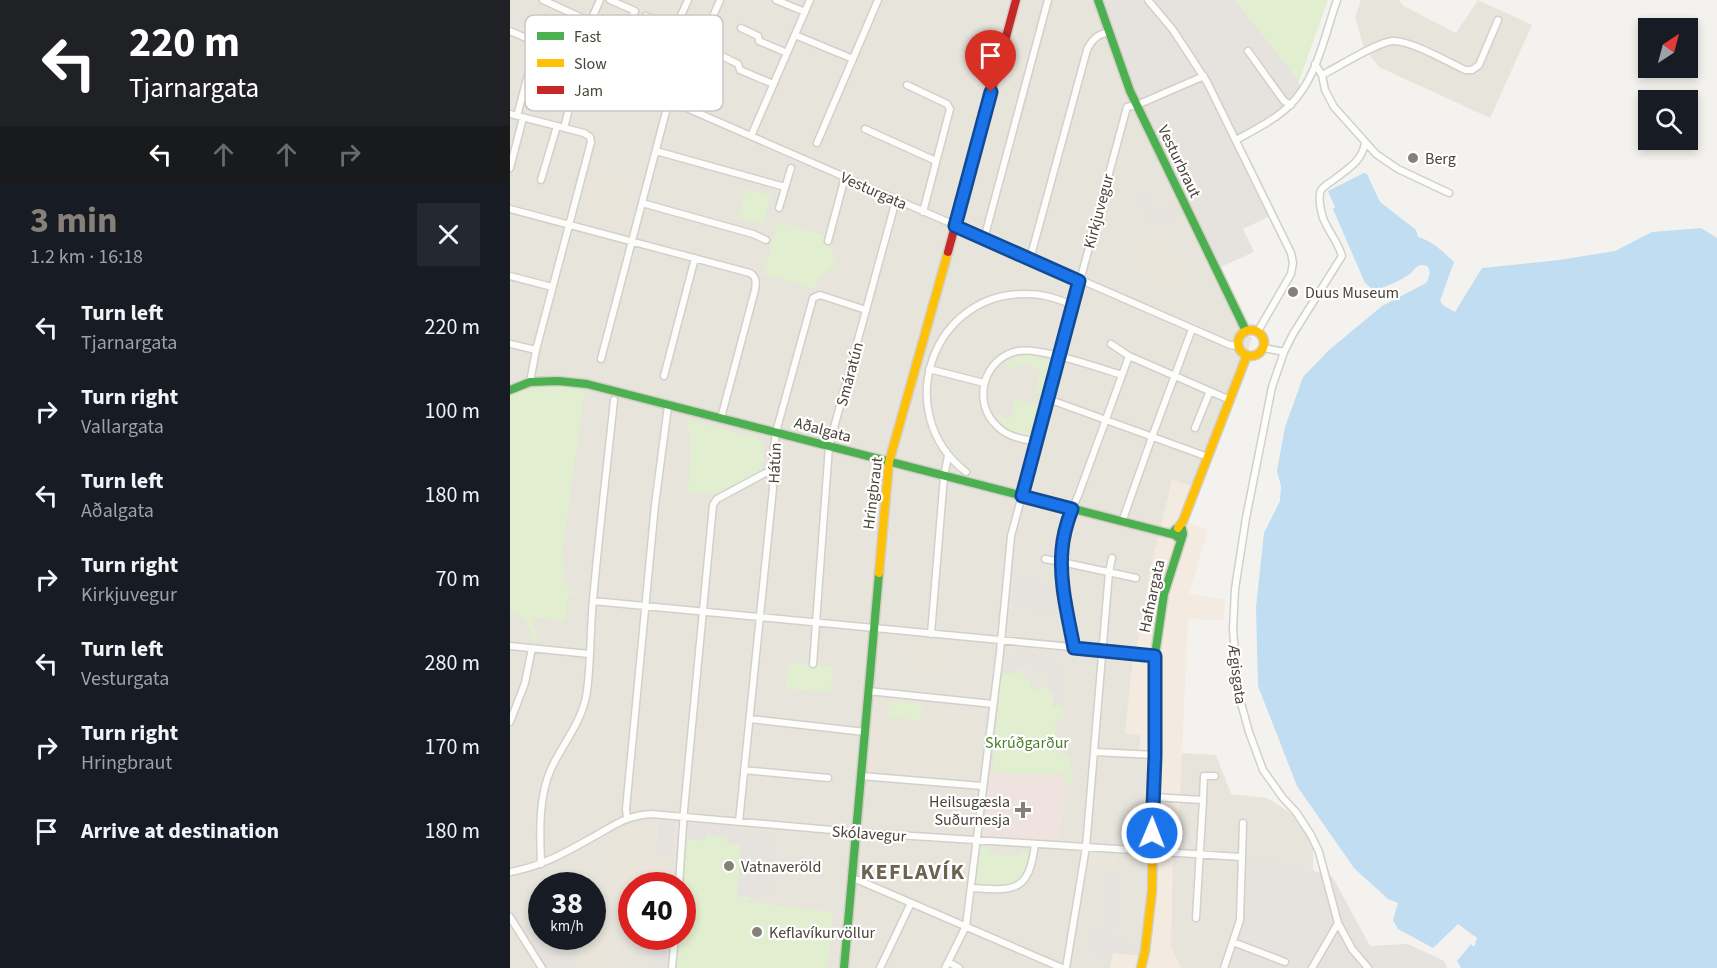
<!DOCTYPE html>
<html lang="en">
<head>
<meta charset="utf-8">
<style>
  body { margin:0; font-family:"Source Sans 3",sans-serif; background:#242831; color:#f1f3f6; height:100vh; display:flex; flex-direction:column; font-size:22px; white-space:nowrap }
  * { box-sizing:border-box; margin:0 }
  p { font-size:20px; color:#9ea1a6 }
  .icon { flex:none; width:33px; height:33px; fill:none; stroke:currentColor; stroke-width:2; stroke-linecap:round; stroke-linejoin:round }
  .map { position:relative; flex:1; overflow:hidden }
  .panel { display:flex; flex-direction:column; background:#171b24; width:510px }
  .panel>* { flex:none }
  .guide { background:#202124; color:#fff; overflow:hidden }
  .needle { width:39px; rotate:36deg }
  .buttons { position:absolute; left:1128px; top:18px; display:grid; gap:12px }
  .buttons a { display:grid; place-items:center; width:60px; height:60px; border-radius:0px; background:#171b24; box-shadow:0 3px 9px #0003; font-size:30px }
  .speed { position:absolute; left:18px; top:872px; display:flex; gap:12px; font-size:30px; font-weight:700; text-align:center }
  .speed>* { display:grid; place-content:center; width:78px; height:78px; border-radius:50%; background:#171b24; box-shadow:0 3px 9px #0003; line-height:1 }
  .speed small { font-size:15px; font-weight:400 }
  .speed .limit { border:9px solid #d22; background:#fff; color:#111 }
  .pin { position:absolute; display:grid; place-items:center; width:51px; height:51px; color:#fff; margin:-62px -26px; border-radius:50% 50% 50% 0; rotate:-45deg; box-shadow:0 0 6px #0007 }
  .pin .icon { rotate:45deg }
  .me { position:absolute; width:66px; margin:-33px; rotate:1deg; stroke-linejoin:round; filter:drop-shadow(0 0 4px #0008) }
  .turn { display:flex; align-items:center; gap:21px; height:126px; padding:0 30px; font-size:27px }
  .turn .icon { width:78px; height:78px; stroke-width:2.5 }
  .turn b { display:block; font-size:42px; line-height:51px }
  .lanes { display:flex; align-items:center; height:57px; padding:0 30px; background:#0003; justify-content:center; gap:30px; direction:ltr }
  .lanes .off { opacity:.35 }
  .round { display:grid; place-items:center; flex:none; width:63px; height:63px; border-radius:0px; background:#242831 }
  .headline { display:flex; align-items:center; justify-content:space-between; height:102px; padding:0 30px }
  h1 { font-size:36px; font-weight:700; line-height:45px; color:#868178 }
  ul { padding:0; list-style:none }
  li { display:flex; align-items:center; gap:18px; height:84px; padding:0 30px }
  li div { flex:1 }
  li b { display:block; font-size:22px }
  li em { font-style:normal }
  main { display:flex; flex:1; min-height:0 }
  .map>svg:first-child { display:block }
  .residential { fill:#e7e4dc; fill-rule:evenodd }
  .commercial { fill:#f3ebdf }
  .industrial { fill:#e6e2de }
  .education { fill:#eae5da }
  .medical { fill:#eee3df }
  .green { fill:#e1eecf }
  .parking { fill:#e6e3df }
  .water { fill:#c0ddf1 }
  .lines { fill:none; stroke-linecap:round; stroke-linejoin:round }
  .street-casing { stroke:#d2d0cb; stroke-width:9 }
  .fast-casing { stroke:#d3cfc5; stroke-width:11 }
  .slow-casing { stroke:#d3cfc5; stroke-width:11 }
  .jam-casing { stroke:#d3cfc5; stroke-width:11 }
  .street { stroke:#fdfdfc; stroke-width:6 }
  .fast { stroke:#4caf50; stroke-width:8 }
  .slow { stroke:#ffc107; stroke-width:8 }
  .jam { stroke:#c62828; stroke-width:8 }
  .route-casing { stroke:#114b97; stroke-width:15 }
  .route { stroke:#1a73e8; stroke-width:10 }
  .poi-dot { fill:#868178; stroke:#fff; stroke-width:2 }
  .labels { text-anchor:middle; stroke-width:4.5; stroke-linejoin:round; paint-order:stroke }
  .poi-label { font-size:16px; fill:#4b4439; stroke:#fff; text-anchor:start }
  .street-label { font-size:16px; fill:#4b4439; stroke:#fff }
  .park-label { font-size:16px; fill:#4a7f2a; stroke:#fff }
  .district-label { font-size:22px; font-weight:bold; letter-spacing:1.5px; fill:#6e6250; stroke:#fff }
  .key { fill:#fff; stroke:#c9c7c4; stroke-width:1.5 }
  .key-label { font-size:16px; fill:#4b4439 }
</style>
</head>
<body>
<main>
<section class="panel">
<div class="guide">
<div class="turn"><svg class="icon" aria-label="left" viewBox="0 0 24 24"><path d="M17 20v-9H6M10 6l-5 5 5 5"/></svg><div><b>220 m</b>Tjarnargata</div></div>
<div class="lanes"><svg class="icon" aria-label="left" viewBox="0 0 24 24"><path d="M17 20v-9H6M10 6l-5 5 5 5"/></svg><svg class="icon off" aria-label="ahead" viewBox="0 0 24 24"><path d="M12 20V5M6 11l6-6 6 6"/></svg><svg class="icon off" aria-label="ahead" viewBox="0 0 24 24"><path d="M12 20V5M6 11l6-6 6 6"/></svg><svg class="icon off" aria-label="right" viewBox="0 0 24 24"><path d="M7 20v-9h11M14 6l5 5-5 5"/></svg></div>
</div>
<div class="headline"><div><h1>3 min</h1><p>1.2 km · 16:18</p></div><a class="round"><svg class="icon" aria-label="close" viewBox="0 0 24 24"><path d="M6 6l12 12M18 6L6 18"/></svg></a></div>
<ul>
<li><svg class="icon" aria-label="left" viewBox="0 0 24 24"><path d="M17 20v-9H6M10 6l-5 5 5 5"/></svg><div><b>Turn left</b><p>Tjarnargata</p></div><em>220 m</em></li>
<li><svg class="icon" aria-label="right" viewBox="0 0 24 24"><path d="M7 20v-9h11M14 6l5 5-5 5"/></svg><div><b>Turn right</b><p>Vallargata</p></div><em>100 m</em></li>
<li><svg class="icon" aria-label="left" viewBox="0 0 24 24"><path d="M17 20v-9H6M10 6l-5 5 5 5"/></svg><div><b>Turn left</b><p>Aðalgata</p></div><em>180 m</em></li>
<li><svg class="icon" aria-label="right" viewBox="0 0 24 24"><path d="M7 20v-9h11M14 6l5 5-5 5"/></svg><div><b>Turn right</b><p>Kirkjuvegur</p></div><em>70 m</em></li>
<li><svg class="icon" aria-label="left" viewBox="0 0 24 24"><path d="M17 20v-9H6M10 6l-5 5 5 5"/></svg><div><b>Turn left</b><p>Vesturgata</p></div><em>280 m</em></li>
<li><svg class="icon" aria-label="right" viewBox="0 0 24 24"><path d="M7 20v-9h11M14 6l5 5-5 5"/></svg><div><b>Turn right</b><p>Hringbraut</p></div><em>170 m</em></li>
<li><svg class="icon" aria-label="arrive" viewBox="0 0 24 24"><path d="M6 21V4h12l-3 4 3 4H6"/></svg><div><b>Arrive at destination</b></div><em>180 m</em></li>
</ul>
</section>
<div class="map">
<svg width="1207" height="968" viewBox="0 0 1207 968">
  <rect width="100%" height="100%" fill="#f4f2ee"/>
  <!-- residential -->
  <path class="residential" d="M0,0h588l148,331 6,8 -55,149 -25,-8 -31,149 -8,28 -7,76 15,2 40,18 35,2 15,39 36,4 33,21 13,24v28l-36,-10h-39l-2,57 -16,50h-710zM32,885h50v51h-50zM122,885h50v51h-50z
    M851,0h38l3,5 54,28 22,-33 54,25 -42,93 -111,-51 -15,-18 -9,-32z"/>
  <!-- commercial -->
  <path class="commercial" d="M662,480l25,8 -10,34 21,8 -19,64 37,6 -3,20 -35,-1 -9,201 -6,37 -2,90 10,21h-71l5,-25 28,6 6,-55 4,-136 -14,-1 1,-22 -15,-2 8,-76 8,-28 8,-55z"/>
  <!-- industrial -->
  <path class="industrial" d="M588,0h137l64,81 1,13 -9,11 -55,35 34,76 -27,13 11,23 -38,17 -86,-178z
    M728,861h39l55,15 38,70 38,-2 36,17 3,7h-227l16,-50z"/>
  <!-- education -->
  <path class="education" d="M84,167l18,2 -1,7 7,2 2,-5 12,4 -2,7 8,2 -12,44 -45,-13z
    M644,230l5,4 6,-2 16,35 2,-1 13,32 -66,-27 9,-18v-7l8,-14z
    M393,639l54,5 -2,27 -54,-6z
    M366,697l46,5 4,4 53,6 -8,65 -11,-2 -2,2h-4v3l-59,-6 -3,-5 -17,-1 -1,5 -6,-2 5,-72z
    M149,819l17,2 2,3 -5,61h-41l-1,20 -17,-1 -7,-10 5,-60 24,-12z
    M578,852l28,3 -1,16 -28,-3z
    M30,911h1l1,25h50l1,-15 10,-5h5l-2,20 13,2 -2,30h-72l-27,-44z"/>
  <!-- medical -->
  <path class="medical" d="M482,773l59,2 3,-2 12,3 -6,66 -74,-4 -7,-1 8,-60z"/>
  <!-- green -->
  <path class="green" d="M725,0h93l-29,81z
    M236,189l25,7 -7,28 -25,-6z
    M268,222l46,13 -1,5c17,18 18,25 -4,36l-4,13 -52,-15z
    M519,355l23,6 -18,76 -27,-8 -12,-13 7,-2 4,6c8,-5 10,-12 6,-20l2,-1 24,5 3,-10 -5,-2 4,-22 -9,-3v-3l-3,-1v1h-7v2l-4,-1 -2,5 -5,-1 -5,-6 12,-6z
    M55,383l20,5 -22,159 1,36 9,10 -5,3 -3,25 -32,-4 -1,3 7,24 -6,-1c-3,-13 -6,-30 -23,-31v-218l33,-10z
    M177,419l71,19 6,8 -2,24 -48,26 -2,-3 -24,-1 3,-42z
    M278,663l45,3 -2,26 -45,-3z
    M507,669l13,12 2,10 15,-4 6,10v9l1,2 3,-4 6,3 1,12 -9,2 4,30 13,8 -2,10 4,2 -2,13 -7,-1v-7c-4,-3 -9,-4 -14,-1l-59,-2 9,-99 12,-1z
    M379,701l33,2 -2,17 -32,-3z
    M178,821l48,4v7l40,3 -6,63 -20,-1 -1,4 -19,-1 103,12 -6,56h-151l3,-32h3l1,-21 8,-5 1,-13 -10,-1z
    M470,847l8,1 5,6 25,2 4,-6 6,1 3,3c-2,13 -6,28 -20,32 -7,2 -23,0 -31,0v-4h-4z"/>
  <!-- parking -->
  <path class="parking" d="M737,88l8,12 -25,15 -7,-12z
    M635,192l10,19 23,-11 6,14 -23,11 -2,-5 -9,4 -13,-28z
    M506,574l24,4v5l19,2 -3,27 -44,-5z
    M511,652l21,2 9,6 7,8 6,15 -3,23 -4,-2 -2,4 -2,-2v-9l-5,-21 -13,-10 -10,-1 -7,3 -5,5 -12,1 3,-13z
    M149,819l17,2 -4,35 -16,-2z
    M178,821l48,4v7l40,3 -6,63 -33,-2 4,-51 -14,-2v-6l-21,-2 -1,6 -18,-1z
    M601,872l10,1 -9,67 30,5 -2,11 -27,-3 -1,5 -19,-3 1,-8 -4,-1 2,-15 10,1z
    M31,915l1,21h40l-6,32h-29l-25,-42z
    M144,936h19l-3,32h-19z"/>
  <!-- water -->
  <path class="water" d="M854,173l3,1 13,28 36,28 2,7c15,4 25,15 36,25l-14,39 4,5 11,6 27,-44 77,-8 56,-9 37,-19 49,-4 16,10v730h-256l-4,-7 14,-17 3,3 3,-9 -19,-14 -25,24 -35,-19 -5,-9 5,-17 -10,-4 -34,-31 -57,-82 -39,-100 -2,-79 8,-74 16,-32 1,-15 -4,-15 8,-44 18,-50 26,-27 53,-44 44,-23c4,-6 7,-19 -5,-18 -6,1 -7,6 -11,9 -10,7 -24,12 -35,17l-10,-8 -32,-74 2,-2 -7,-16z"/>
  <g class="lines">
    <!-- street casing -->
    <g class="street-casing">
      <path id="street" d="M33,0l48,22
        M100,0l25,11 -12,29v4l-4,11
        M266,0l29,12
        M638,0l25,30 34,52 84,171 2,10 -2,11 -33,57
        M136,16l55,25 -17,43
        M201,21l9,-21
        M231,28l17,8 1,5 28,12
        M165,29l13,-29
        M0,31c241,103 479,211 720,314l9,1
        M285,35l58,24
        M738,51l36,50 7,4
        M212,56l16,8 2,6 33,14
        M64,59l26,-59
        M805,64l7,11 3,15 9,17 42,47 22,15 51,24
        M812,75c16,-8 55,-33 71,-34 17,-1 55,21 72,29h7l7,-5 19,-45
        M397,85l40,19 3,5 -27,103
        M0,114l74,19 6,4 1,5 -55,208 -6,32
        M7,116l15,-56
        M54,128l13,-51
        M355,129l71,32
        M241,136l59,-136
        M726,140c18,-10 39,-20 54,-35 27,-26 35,-71 47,-105
        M307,143l61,-143
        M146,151l129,36
        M0,168l13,-50
        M31,180l16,-54
        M132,203l111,31 13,6
        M269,208l12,-40
        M0,209l240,64c7,4 6,10 5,17l-34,128
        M474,239l64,-239
        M318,241l17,-64
        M520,259l57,-209c5,-11 11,-16 23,-18
        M0,276l42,11
        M0,344l26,6
        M601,344l18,12 101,44
        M754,348l20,4 -12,35 -26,131 -11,71 -2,41 6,66 10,36 14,38 20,28 13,14 15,23 8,17 19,71 14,26 16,19
        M774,352l9,-18 49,-78c-4,-14 -14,-25 -19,-38 -2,-7 -5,-21 -2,-28 3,-4 7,-6 11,-9 14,-11 30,-19 33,-38
        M91,359l68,-259
        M419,369l55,14
        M154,376l31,-118
        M538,399l160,58
        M685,428l15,-37
        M526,442c-13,-3 -28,-5 -38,-15 -27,-24 -15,-69 20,-76 22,-4 81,17 104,24
        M456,472c-76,-59 -34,-181 62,-178 16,0 30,5 45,11
        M612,522l30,-85 40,-108
        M535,559l17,3
        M556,563l70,15
        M83,601l562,54
        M421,634l13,-158 4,-20
        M0,646l79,8
        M564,648c-11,-53 -21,-102 4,-152l51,-140
        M303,664l16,-218 67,-246
        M358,691l125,13
        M240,719l115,13
        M0,722l15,-39 7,-35
        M585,752l60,3
        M234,770l84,8
        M351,776l121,10
        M643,797l50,3 -7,118
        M693,800l1,-24h11
        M117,818l-1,-9 29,-304 13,-99
        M229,822l34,-334 -2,-18 5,-38 37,-134 7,-3 46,15
        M31,864c-1,-31 -3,-66 10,-95 12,-26 32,-48 36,-78 4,-30 3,-61 6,-91 6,-67 14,-133 21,-200
        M0,872c31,-5 58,-21 85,-36 21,-12 31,-20 56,-22l215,19 375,24
        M341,879l7,1 204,88
        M169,885l5,-75 29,-305 4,-6 54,-29
        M462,888c43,3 57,4 63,-44
        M0,917l32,51
        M723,942l52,20
        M438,962l11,6
        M162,968l3,-32
        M370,968l31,-65
        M435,968l21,-42 34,-274 11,-116 116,-429 10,-2 67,-29
        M556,968l20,-121 23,-275 3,-14
        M714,968l16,-48 3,-97
        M802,968l26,-45"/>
    </g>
    <!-- fast casing -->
    <g class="fast-casing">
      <path id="fast" d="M588,0l32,91 116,240
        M0,390l20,-8 28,-1 29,3 588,151
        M645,698v-43l9,-61 19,-60 -1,-5h-6l-2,2 3,6h4
        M334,968l35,-395"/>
    </g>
    <!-- slow casing -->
    <g class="slow-casing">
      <path id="slow" d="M728 343a13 13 0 1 1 26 0a13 13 0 1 1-26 0Z
        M668,528l5,-7 64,-166
        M369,573l10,-111 59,-210
        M631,968l4,-17 7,-60 3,-193"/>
    </g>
    <!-- jam casing -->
    <g class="jam-casing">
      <path id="jam" d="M438,252l68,-252"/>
    </g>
    <!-- street -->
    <use href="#street" class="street"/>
    <!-- fast -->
    <use href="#fast" class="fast"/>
    <!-- slow -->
    <use href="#slow" class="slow"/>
    <!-- jam -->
    <use href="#jam" class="jam"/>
  </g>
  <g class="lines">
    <!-- route casing -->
    <g class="route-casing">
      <path id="route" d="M481,92l-36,134 124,55 -57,215 50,13c-5,13 -9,27 -10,41 -3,32 6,66 12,98l81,8v100l-3,77"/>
    </g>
    <!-- route -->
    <use href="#route" class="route"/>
  </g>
  <!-- markers -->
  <g class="poi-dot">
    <circle cx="903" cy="158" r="6"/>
    <circle cx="783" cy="292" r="6"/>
    <path d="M510 801h6v6h6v6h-6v6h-6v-6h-6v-6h6z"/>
    <circle cx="219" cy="866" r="6"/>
    <circle cx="247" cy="932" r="6"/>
  </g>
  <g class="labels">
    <!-- poi labels -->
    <g class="poi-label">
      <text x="915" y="164">Berg</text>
      <text x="795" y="298">Duus Museum</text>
      <text x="500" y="807" text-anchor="end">Heilsugæsla<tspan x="500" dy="18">Suðurnesja</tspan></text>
      <text x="231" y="872">Vatnaveröld</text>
      <text x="259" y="938">Keflavíkurvöllur</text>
    </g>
    <!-- street labels -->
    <g class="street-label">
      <text transform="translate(670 161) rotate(64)" y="6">Vesturbraut</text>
      <text transform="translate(364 190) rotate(24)" y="6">Vesturgata</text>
      <text transform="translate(588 211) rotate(-75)" y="6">Kirkjuvegur</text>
      <text transform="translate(339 374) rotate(-75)" y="6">Smáratún</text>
      <text transform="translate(313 429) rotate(15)" y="6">Aðalgata</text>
      <text transform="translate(264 463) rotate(-87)" y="6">Hátún</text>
      <text transform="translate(362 493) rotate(-83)" y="6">Hringbraut</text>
      <text transform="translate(641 596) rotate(-78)" y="6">Hafnargata</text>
      <text transform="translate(728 674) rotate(83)" y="6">Ægisgata</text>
      <text transform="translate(359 833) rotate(4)" y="6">Skólavegur</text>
    </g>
    <!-- park labels -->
    <g class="park-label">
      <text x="517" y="748">Skrúðgarður</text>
    </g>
    <!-- district labels -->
    <g class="district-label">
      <text x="403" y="879">KEFLAVÍK</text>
    </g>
  </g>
  <!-- legend -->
  <rect x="15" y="15" width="198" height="96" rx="9" class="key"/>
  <rect x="27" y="32" width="27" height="8" fill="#4caf50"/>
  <rect x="27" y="59" width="27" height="8" fill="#ffc107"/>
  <rect x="27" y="86" width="27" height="8" fill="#c62828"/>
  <g class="key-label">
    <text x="64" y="42">Fast</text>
    <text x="64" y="69">Slow</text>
    <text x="64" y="96">Jam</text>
  </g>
</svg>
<div class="buttons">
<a><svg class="needle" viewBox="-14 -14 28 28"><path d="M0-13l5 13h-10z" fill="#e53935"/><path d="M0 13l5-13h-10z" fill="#9ea1a6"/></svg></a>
<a><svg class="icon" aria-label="search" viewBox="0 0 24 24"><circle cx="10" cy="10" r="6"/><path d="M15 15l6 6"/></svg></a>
</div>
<div class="speed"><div>38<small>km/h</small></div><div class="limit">40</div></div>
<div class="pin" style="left:481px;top:92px;background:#d93025"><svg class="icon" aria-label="arrive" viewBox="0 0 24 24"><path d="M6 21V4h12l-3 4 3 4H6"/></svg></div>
<svg class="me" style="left:642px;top:833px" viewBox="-20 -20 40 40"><circle r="17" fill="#1a73e8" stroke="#fff" stroke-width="3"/><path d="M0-11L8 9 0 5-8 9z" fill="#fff"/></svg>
</div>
</main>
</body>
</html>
